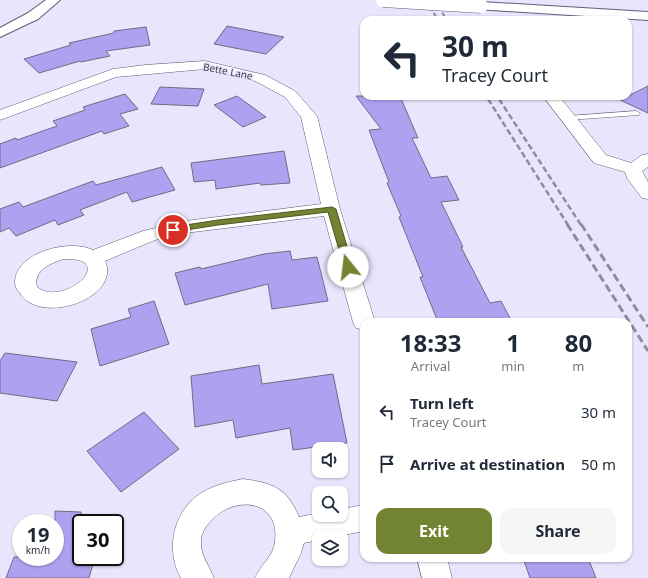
<!DOCTYPE html>
<html lang="en">
<head>
<meta charset="utf-8">
<style>
  body { margin:0; font-family:"Noto Sans",sans-serif; background:#f6f6f7; color:#1f2937; height:100vh; display:flex; flex-direction:column; font-size:15px; white-space:nowrap }
  * { box-sizing:border-box; margin:0 }
  p { font-size:13px; color:#747a83 }
  .icon { flex:none; width:22px; height:22px; fill:none; stroke:currentColor; stroke-width:2; stroke-linecap:round; stroke-linejoin:round }
  .map { position:relative; flex:1; overflow:hidden }
  .sheet { position:absolute; left:360px; top:318px; width:272px; height:244px; display:flex; flex-direction:column; background:#fff; border-radius:12px; box-shadow:0 1px 3px #0004 }
  .sheet>* { flex:none }
  .top-card { position:absolute; left:360px; top:16px; width:272px; height:84px; border-radius:12px; box-shadow:0 1px 3px #0004; background:#fff; color:#1f2937; overflow:hidden }
  .fabs { position:absolute; left:312px; top:442px; display:grid; gap:8px }
  .fabs a { display:grid; place-items:center; width:36px; height:36px; border-radius:8px; background:#fff; box-shadow:0 1px 3px #0004; font-size:20px }
  .speed { position:absolute; left:12px; top:514px; display:flex; gap:8px; font-size:20px; font-weight:700; text-align:center }
  .speed>* { display:grid; place-content:center; width:52px; height:52px; border-radius:50%; background:#fff; box-shadow:0 1px 3px #0004; line-height:1 }
  .speed small { font-size:10px; font-weight:400 }
  .speed .limit { border:2px solid #111; border-radius:6px; background:#fff; color:#111 }
  .pin { position:absolute; display:grid; place-items:center; width:34px; height:34px; color:#fff; margin:-17px; border:2px solid #fff; border-radius:50%; box-shadow:0 1px 4px #0007 }
  .me { position:absolute; width:44px; margin:-22px; rotate:344deg; stroke-linejoin:round; filter:drop-shadow(0 0 3px #0008) }
  .turn { display:flex; align-items:center; gap:14px; height:84px; padding:0 16px; font-size:18px }
  .turn .icon { width:52px; height:52px; stroke-width:2.5 }
  .turn b { display:block; font-size:28px; line-height:34px }
  .eta { display:flex; justify-content:space-evenly; align-items:center; height:68px; text-align:center }
  .eta b { font-size:24px; font-weight:700; line-height:28px }
  .button { display:flex; gap:8px; margin-top:auto; padding:8px 16px }
  .button a { flex:1; height:46px; border-radius:12px; background:#728332; color:#fff; font-size:16px; font-weight:700; line-height:46px; text-align:center }
  .button a+a { background:#f6f6f7; color:#1f2937 }
  ul { padding:0; list-style:none }
  li { display:flex; align-items:center; gap:12px; height:52px; padding:0 16px }
  li div { flex:1 }
  li b { display:block; font-size:15px }
  li em { font-style:normal }
  .map>svg:first-child { display:block }
  .building { fill:#afa1ef; stroke:#6f6b83 }
  .lines { fill:none; stroke-linecap:round; stroke-linejoin:round }
  .lane-casing { stroke:#615e75; stroke-width:1 }
  .street-casing { stroke:#615e75; stroke-width:1 }
  .secondary-casing { stroke:#615e75; stroke-width:2 }
  .primary-casing { stroke:#615e75; stroke-width:2 }
  .lane { fill:#fff; fill-rule:evenodd }
  .street { fill:#fff; fill-rule:evenodd }
  .secondary { fill:#fff; fill-rule:evenodd }
  .primary { fill:#fff; fill-rule:evenodd }
  .rail-far2 { stroke:#8e8c9d; stroke-width:2; stroke-dasharray:5 2.5; stroke-linecap:butt }
  .rail-far1 { stroke:#8e8c9d; stroke-width:2.5; stroke-dasharray:6 3; stroke-linecap:butt }
  .rail { stroke:#8e8c9d; stroke-width:3; stroke-dasharray:8 4; stroke-linecap:butt }
  .primary-bridge-casing { stroke:#615e75; stroke-width:15; stroke-linecap:butt }
  .primary-bridge { stroke:#fff; stroke-width:14 }
  .route { fill:#728332; stroke:#4a5520 }
  .labels { text-anchor:middle; stroke-width:3; stroke-linejoin:round; paint-order:stroke }
  .far-street-label { font-size:10px; fill:#3c3b46; stroke:#e8e6fc }
</style>
</head>
<body>
<div class="map">
<svg width="648" height="578" viewBox="0 0 648 578">
  <rect width="100%" height="100%" fill="#e8e6fc"/>
  <!-- building -->
  <path class="building" d="M227,26l57,11 -18,17 -52,-10z
    M146,27l4,18 -44,6 4,5 -29,6 -1,-1 -41,12 -15,-14 47,-14 -2,-2 45,-10v-2z
    M648,86v27l-28,-13z
    M160,87l44,2 -6,17 -47,-2z
    M125,94l13,15 -18,5 9,12 -25,8 -2,-3 -102,37v-24l16,-6 1,2 40,-14 -4,-5 32,-11 -2,-3z
    M237,96l29,21 -23,10 -29,-22z
    M356,96h44l18,42h-6l19,40 16,-2 12,24 -18,2 22,45h-2l29,56 11,-2 11,21h-74l-18,-45h3l-24,-60 2,-1 -14,-33 2,-1 -20,-52 12,-1z
    M284,151l6,32 -29,2 -1,-2 -44,6 -1,-9 -21,2 -3,-19z
    M162,167l13,23 -43,12 -5,-10 -47,18 4,5 -26,10 -3,-5 -39,16 -7,-8 -9,4v-23l19,-7 4,5 70,-26 3,4z
    M290,251l2,9 25,-3 11,44 -56,8 -4,-25 -83,21 -10,-32 25,-6 1,2 63,-15z
    M154,301l15,43 -69,22 -9,-37 40,-12 -3,-8z
    M5,353l72,9 -20,39 -57,-8v-32z
    M259,365l3,19 71,-10 14,69 -54,7 -3,-22 -54,10 -3,-18 -38,7 -4,-51z
    M144,412l35,37 -58,43 -34,-41z
    M55,511l26,1v45h14l-6,21h-83l8,-21h41z
    M523,558h65l8,20h-66z"/>
  <g class="lines">
    <!-- lane casing -->
    <g class="lane-casing">
      <path id="lane" d="M636,111l4,2 -1,2 -71,5 -4,-2 4,-2z"/>
    </g>
    <!-- street casing -->
    <g class="street-casing">
      <path id="street" d="M205,61l60,14 30,16 22,25 23,93 35,113h-11v8l-8,-2 -3,-6 -29,-106 -139,17 -30,7 -50,21c17,37 -66,66 -86,31 -3,-3 -4,-6 -4,-11 2,-30 56,-42 78,-31l50,-19 42,-10 136,-17 -20,-87 -16,-20 -30,-16 -50,-12 -89,8 -116,43v-10l113,-41 32,-4zM64,259c7,0 16,0 21,4 14,13 -28,41 -48,24 -4,-17 14,-24 27,-28z
        M543,96h16l47,59 25,8 11,-8 6,-1v13l-6,4 6,11v17l-6,-1 -15,-20 -2,-6 -31,-9z
        M243,479c30,4 44,9 56,38l20,-4v2h22v-6l23,-4v26l-30,6h-15v3l-15,3 -3,10 -12,25h-34c6,-14 19,-22 20,-37 5,-43 -43,-46 -65,-19 -5,5 -9,12 -9,19 -1,14 8,24 13,37h-33c-15,-26 -9,-63 16,-82 13,-10 30,-14 46,-17z
        M417,558h30l5,20h-30z"/>
    </g>
    <!-- secondary casing -->
    <g class="secondary-casing">
      <path id="secondary" d="M46,0h14l-22,19 -38,18v-9l28,-15z"/>
    </g>
    <!-- primary casing -->
    <g class="primary-casing">
      <path id="primary" d="M481,2l167,10v8l-172,-11 -1,-3 1,-3z"/>
    </g>
    <!-- lane -->
    <use href="#lane" class="lane"/>
    <!-- street -->
    <use href="#street" class="street"/>
    <!-- secondary -->
    <use href="#secondary" class="secondary"/>
    <!-- primary -->
    <use href="#primary" class="primary"/>
    <!-- rail-far2 -->
    <path class="rail-far2" d="M426,0l12,20
      M434,0l13,20
      M486,96l3,4
      M497,96l3,4"/>
    <!-- rail-far1 -->
    <path class="rail-far1" d="M488,99l80,126
      M499,99l82,126"/>
    <!-- rail -->
    <path class="rail" d="M567,224l81,127
      M581,224l67,103"/>
    <!-- primary-bridge casing -->
    <g class="primary-bridge-casing">
      <path id="primary-bridge" d="M383,0l98,6"/>
    </g>
    <!-- primary-bridge -->
    <use href="#primary-bridge" class="primary-bridge"/>
  </g>
  <!-- route -->
  <path class="route" d="M332,207l4,2 17,58 -1,3h-7l-1,-3 -16,-55 -110,13 -45,7 -4,-2 4,-3 45,-7z"/>
  <g class="labels">
    <!-- far-street labels -->
    <g class="far-street-label">
      <text transform="translate(228 71) rotate(11)" y="4">Bette Lane</text>
    </g>
  </g>
</svg>
<div class="fabs">
<a><svg class="icon" aria-label="sound" viewBox="0 0 24 24"><path d="M4 9h4l5-4v14l-5-4H4zM17 9q2 3 0 6"/></svg></a>
<a><svg class="icon" aria-label="search" viewBox="0 0 24 24"><circle cx="10" cy="10" r="6"/><path d="M15 15l6 6"/></svg></a>
<a><svg class="icon" aria-label="layers" viewBox="0 0 24 24"><path d="M12 4l9 5-9 5-9-5zM3 14l9 5 9-5"/></svg></a>
</div>
<div class="speed"><div>19<small>km/h</small></div><div class="limit">30</div></div>
<div class="pin" style="left:173px;top:230px;background:#d93025"><svg class="icon" aria-label="arrive" viewBox="0 0 24 24"><path d="M6 21V4h12l-3 4 3 4H6"/></svg></div>
<svg class="me" style="left:348px;top:267px" viewBox="-20 -20 40 40"><circle r="19" fill="#fff"/><path d="M0-13L10 11 0 6-10 11z" fill="#728332"/></svg>
<div class="top-card">
<div class="turn"><svg class="icon" aria-label="left" viewBox="0 0 24 24"><path d="M17 20v-9H6M10 6l-5 5 5 5"/></svg><div><b>30 m</b>Tracey Court</div></div>
</div>
<section class="sheet">
<div class="eta">
<div><b>18:33</b><p>Arrival</p></div>
<div><b>1</b><p>min</p></div>
<div><b>80</b><p>m</p></div>
</div>
<ul>
<li><svg class="icon" aria-label="left" viewBox="0 0 24 24"><path d="M17 20v-9H6M10 6l-5 5 5 5"/></svg><div><b>Turn left</b><p>Tracey Court</p></div><em>30 m</em></li>
<li><svg class="icon" aria-label="arrive" viewBox="0 0 24 24"><path d="M6 21V4h12l-3 4 3 4H6"/></svg><div><b>Arrive at destination</b></div><em>50 m</em></li>
</ul>
<div class="button"><a>Exit</a><a>Share</a></div>
</section>
</div>
</body>
</html>
